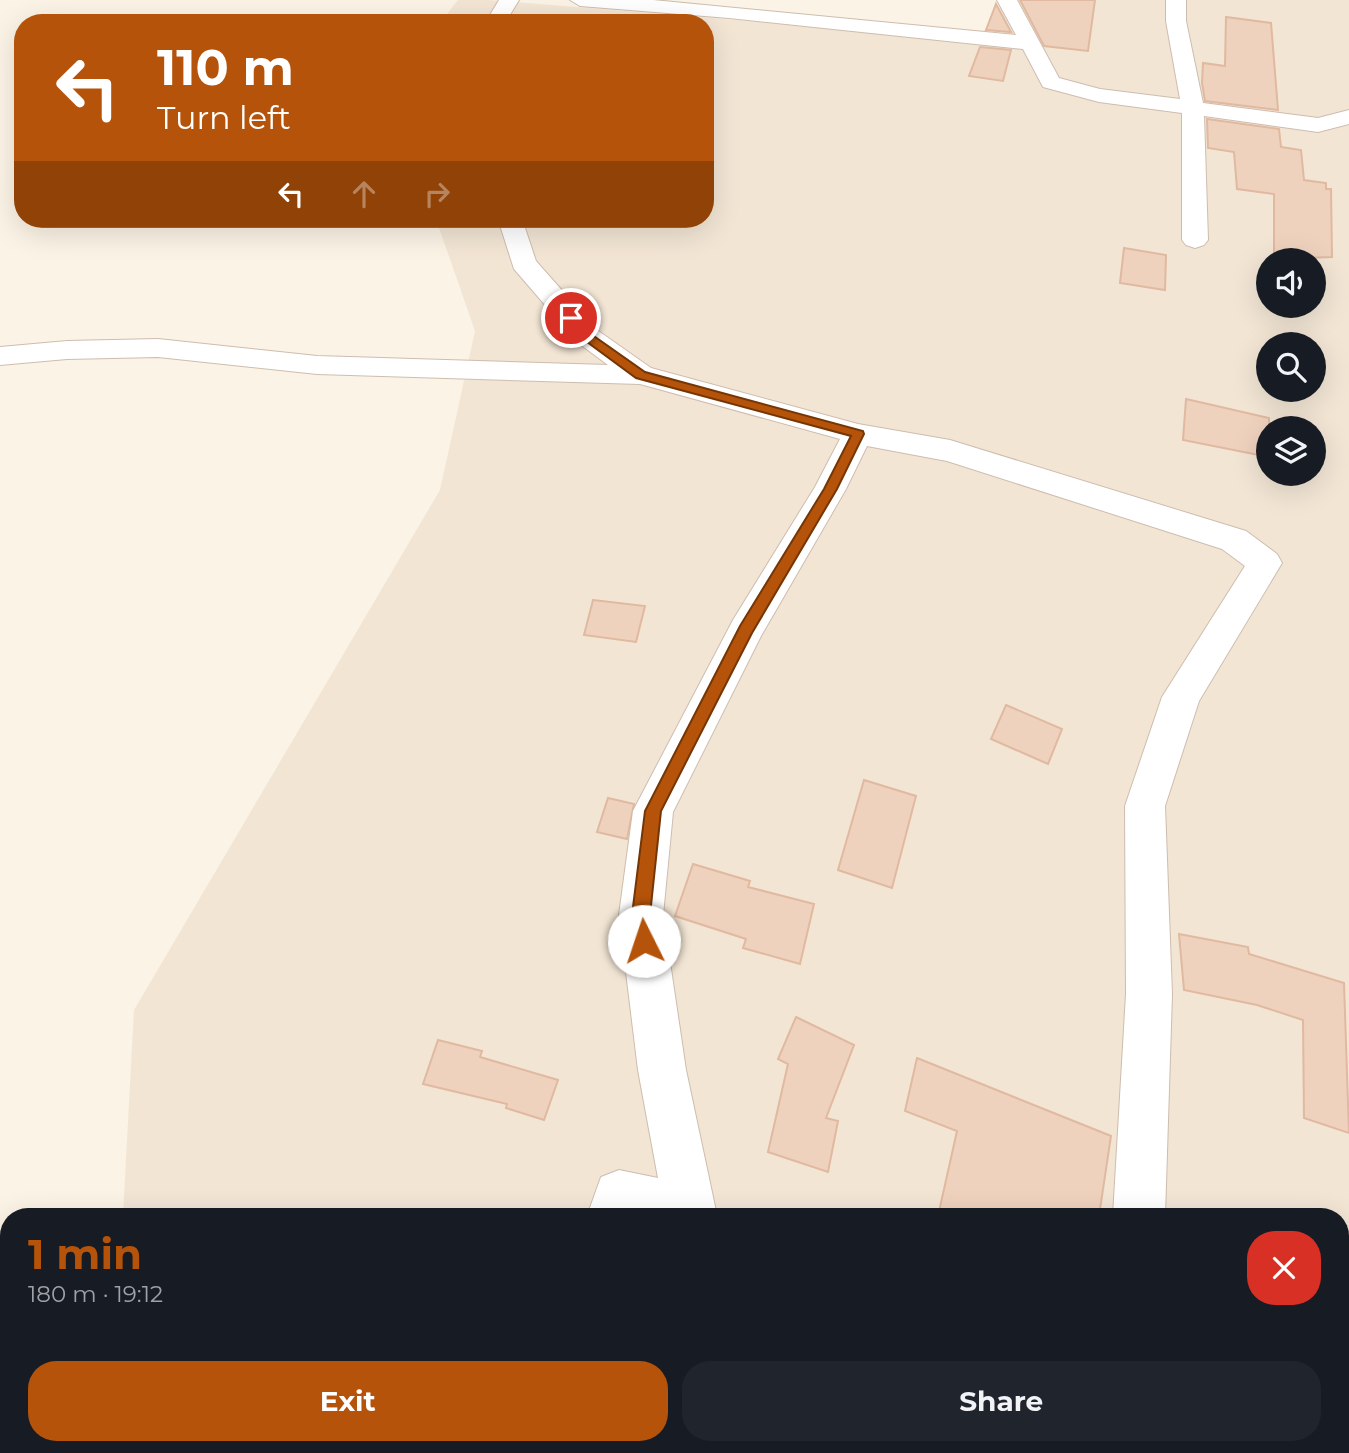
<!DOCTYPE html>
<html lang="en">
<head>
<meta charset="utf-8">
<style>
  body { margin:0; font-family:Montserrat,sans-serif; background:#20242c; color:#f1f3f6; height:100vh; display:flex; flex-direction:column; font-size:26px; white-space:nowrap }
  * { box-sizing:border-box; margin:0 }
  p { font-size:23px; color:#9ea1a6 }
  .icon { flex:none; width:38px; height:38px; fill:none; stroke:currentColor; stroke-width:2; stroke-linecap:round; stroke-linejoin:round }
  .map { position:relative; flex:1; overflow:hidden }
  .details { position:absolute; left:0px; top:1208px; width:1349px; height:247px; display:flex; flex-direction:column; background:#171b24; border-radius:28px 28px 0 0; box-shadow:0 7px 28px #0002 }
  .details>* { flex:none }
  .hud { position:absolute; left:14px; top:14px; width:700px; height:214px; border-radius:28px; box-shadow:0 7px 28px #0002; background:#b45309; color:#fff; overflow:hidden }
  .buttons { position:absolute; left:1256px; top:248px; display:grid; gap:14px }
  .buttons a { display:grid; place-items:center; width:70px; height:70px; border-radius:50%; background:#171b24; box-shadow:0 7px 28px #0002; font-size:35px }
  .pin { position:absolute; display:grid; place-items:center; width:60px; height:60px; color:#fff; margin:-30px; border:4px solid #fff; border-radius:50%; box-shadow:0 2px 7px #0007 }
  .me { position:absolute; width:77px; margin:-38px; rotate:356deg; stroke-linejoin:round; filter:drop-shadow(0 0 5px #0008) }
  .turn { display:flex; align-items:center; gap:24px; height:147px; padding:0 28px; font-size:32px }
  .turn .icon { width:91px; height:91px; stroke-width:2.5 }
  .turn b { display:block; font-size:49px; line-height:60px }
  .lanes { display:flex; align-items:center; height:66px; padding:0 28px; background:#0003; justify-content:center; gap:35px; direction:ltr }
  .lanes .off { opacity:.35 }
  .round { display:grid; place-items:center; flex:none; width:74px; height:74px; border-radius:28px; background:#20242c }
  .overview { display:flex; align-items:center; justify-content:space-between; height:119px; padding:0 28px }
  h1 { font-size:42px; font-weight:700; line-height:52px; color:#b45309 }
  .primary-button { display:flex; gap:14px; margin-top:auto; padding:14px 28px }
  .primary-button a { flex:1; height:80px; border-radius:28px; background:#b45309; color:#fff; font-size:28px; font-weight:700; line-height:80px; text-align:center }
  .primary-button a+a { background:#20242c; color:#f1f3f6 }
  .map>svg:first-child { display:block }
  .residential { fill:#f2e5d4; fill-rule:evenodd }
  .building { fill:#efd2be; stroke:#e0b9a0; stroke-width:2 }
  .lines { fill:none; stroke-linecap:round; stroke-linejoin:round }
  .street-casing { stroke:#cebdaf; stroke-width:2 }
  .street { fill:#fff; fill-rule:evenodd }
  .route { fill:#b45309; stroke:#753606; stroke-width:2 }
</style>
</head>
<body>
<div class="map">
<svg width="1349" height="1453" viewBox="0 0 1349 1453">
  <rect width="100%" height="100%" fill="#fbf3e5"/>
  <!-- residential -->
  <path class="residential" d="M458,0h30l523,42 -14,-42h352v1453h-1239v-7h1230v-230h-1217l11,-206 306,-520 35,-159 -39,-112h269v-196h-265zM1269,261h45v45h-45zM1269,345h45v45h-45zM1269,429h45v45h-45z"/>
  <!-- building -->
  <path class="building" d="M1020,0h75l-7,51 -44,-5z
    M996,4l15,28 -25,-2z
    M1226,17l45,6 7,87 -73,-9 -3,-18 1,-20 22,3z
    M980,47l31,3 -8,31 -34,-5z
    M1207,119l72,10 2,18 20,3 3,30 22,3v6h5l1,68 -58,2v-65l-37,-5 -3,-37 -26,-4z
    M1124,248l42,7 -1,35 -45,-7z
    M1186,399l83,19v39l-86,-17z
    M593,600l52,6 -9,36 -52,-7z
    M1006,705l56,24 -14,35 -57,-25z
    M864,780l52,16 -24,92 -54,-18z
    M608,798l26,6 -7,35 -30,-7z
    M693,864l57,17 -2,6 66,17 -14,60 -57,-16 3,-9 -71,-23z
    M1179,934l69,13 1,7 95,29 5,150 -45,-15 -1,-98 -46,-15 -73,-15z
    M796,1017l58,28 -28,73 12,3 -10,51 -60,-20 20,-88 -10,-5z
    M438,1040l44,11 -2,6 78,23 -14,40 -38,-12 1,-4 -84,-20z
    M917,1058l194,78 -12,80h-161l19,-85 -52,-20z"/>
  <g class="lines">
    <!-- street casing -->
    <g class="street-casing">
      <path id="street" d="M499,0h20l-14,23h-20z
        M570,0h83l363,35 -19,-35h20l42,78 41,11 80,10 -14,-78v-21h20v21l17,82 115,15 31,-8v14l-31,8 -114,-16 4,124 -4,5 -9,3 -9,-3 -4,-5v-127l-83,-11 -56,-15 -20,-38 -294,-31 -149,-12z
        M498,219h24l14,42 61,69 54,38 207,56 92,16 296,91 31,23 5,9 -83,138 -34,105 7,188 -7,222h-52l13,-222 -1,-188 37,-109 83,-131 -23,-17 -275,-88 -80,-15 -21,43 -85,147 -88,176 -10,103 23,155 30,141 -3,5h-126l14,-39 18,-7 39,8 -20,-108 -19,-155 14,-104 100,-191 82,-133 25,-48 -200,-55 -323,-10 -159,-17 -91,2 -67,6v-18l67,-6 91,-2 159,17 291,9 -31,-23 -63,-73z
        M526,1446h58l-3,7h-58z
        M1106,1446h57l1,7h-58z"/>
    </g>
    <!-- street -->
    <use href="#street" class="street"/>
  </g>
  <!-- route -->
  <path class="route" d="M567,316h8l16,18 54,38 218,59 1,3 -27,55 -85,144 -91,178 -11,104 3,26 -2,6 -7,3 -6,-3 -6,-32 13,-104 95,-185 84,-137 27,-53 -215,-58 -53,-39 -16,-18z"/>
</svg>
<div class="buttons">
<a><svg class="icon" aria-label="sound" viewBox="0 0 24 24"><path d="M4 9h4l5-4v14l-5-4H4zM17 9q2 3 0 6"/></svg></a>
<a><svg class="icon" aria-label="search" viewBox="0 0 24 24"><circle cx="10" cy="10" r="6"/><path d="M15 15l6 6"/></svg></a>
<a><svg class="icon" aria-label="layers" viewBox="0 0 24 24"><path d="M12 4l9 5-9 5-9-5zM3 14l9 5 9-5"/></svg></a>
</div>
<div class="pin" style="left:571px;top:318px;background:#d93025"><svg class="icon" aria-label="arrive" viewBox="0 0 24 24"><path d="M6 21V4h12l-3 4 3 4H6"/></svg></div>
<svg class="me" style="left:644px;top:941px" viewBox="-20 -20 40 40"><circle r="19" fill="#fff"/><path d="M0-13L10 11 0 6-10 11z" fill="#b45309"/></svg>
<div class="hud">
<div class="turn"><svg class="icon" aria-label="left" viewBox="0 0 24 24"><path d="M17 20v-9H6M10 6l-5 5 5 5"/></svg><div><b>110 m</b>Turn left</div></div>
<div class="lanes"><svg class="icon" aria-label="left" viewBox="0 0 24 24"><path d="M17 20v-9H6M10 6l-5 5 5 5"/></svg><svg class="icon off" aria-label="ahead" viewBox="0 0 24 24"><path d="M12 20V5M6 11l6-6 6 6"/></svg><svg class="icon off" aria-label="right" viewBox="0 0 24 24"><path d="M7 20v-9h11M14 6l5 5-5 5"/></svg></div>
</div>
<section class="details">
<div class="overview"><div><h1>1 min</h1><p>180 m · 19:12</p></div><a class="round" style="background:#d93025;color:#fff"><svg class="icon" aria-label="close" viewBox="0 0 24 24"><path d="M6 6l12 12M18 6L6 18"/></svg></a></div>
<div class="primary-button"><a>Exit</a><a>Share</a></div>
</section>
</div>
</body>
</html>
